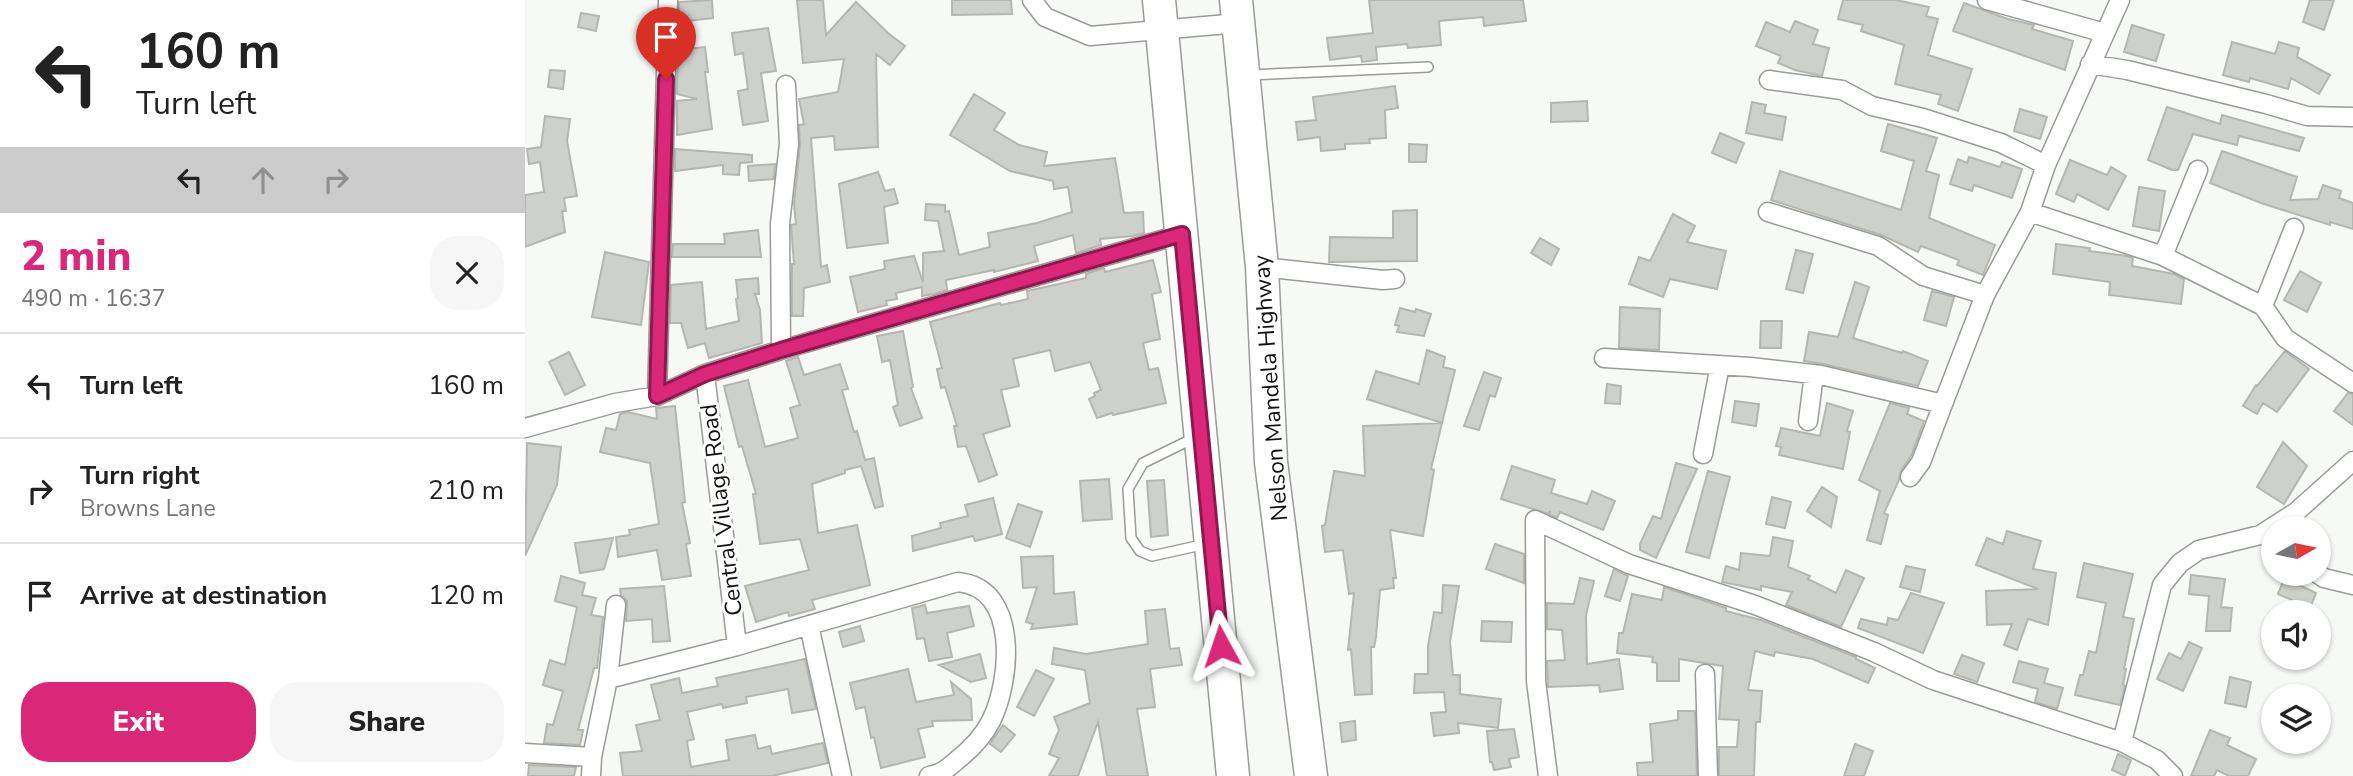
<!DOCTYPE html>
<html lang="en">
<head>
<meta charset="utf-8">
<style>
  body { margin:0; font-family:"Nunito Sans",sans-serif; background:#f6f6f6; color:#222; height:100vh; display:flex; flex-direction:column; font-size:26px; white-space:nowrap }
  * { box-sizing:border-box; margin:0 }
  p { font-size:23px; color:#767676 }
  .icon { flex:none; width:38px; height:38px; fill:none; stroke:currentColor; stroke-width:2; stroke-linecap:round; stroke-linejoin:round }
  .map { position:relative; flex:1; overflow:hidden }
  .side { display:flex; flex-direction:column; background:#fff; width:525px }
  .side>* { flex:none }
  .top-card { background:#fff; color:#222; overflow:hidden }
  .needle { width:46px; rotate:81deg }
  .tools { position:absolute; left:1736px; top:516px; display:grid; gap:14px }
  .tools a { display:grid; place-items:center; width:70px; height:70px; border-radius:50%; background:#fff; box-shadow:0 2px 5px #0004; font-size:35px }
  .pin { position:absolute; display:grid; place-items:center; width:60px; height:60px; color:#fff; margin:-72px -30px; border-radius:50% 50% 50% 0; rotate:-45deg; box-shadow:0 0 7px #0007 }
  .pin .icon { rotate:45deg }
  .me { position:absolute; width:77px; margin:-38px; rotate:355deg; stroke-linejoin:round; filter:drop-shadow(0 0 5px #0008) }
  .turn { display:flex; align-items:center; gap:24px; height:147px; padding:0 21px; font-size:32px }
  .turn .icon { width:91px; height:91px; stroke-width:2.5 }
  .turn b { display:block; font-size:49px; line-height:60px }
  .lanes { display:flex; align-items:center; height:66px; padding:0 21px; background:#0003; justify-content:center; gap:35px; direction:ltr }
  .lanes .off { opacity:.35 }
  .round { display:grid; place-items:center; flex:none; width:74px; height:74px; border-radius:28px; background:#f6f6f6 }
  .headline { display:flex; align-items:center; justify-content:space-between; height:119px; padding:0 21px }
  h1 { font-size:42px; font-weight:800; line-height:52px; color:#db2777 }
  .primary-button { display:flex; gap:14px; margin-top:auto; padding:14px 21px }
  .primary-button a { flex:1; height:80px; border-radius:28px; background:#db2777; color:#fff; font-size:28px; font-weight:800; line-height:80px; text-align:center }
  .primary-button a+a { background:#f6f6f6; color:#222 }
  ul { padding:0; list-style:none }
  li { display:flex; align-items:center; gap:21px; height:105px; padding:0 21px; border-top:2px solid #e0e0e0 }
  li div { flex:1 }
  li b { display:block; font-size:26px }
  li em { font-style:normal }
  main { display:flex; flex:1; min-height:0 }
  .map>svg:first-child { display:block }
  .building { fill:#ced0cc; stroke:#b4b6b2; stroke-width:2 }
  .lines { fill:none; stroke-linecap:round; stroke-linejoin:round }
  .lane-casing { stroke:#999b97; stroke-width:12 }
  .street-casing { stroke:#999b97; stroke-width:21 }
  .highway-casing { stroke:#999b97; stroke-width:35 }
  .lane { stroke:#fff; stroke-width:9 }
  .street { stroke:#fff; stroke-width:18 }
  .highway { stroke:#fff; stroke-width:32 }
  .route-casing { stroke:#8e194d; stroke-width:18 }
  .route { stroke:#db2777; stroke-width:12 }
  .labels { text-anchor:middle; stroke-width:6; stroke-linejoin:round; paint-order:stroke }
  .street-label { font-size:23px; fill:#121311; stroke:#fff }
</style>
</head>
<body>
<main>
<section class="side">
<div class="top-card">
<div class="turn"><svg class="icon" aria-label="left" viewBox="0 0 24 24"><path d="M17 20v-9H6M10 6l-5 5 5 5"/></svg><div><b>160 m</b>Turn left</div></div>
<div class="lanes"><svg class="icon" aria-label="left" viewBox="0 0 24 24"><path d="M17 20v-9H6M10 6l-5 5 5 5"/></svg><svg class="icon off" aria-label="ahead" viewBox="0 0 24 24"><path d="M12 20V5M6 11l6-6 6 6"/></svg><svg class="icon off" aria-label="right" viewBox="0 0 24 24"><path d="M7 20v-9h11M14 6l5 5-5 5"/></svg></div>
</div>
<div class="headline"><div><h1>2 min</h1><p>490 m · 16:37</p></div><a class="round"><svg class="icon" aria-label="close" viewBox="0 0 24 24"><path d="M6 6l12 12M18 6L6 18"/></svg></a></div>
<ul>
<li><svg class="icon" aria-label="left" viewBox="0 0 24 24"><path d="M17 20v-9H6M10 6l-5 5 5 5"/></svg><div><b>Turn left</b></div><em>160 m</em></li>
<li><svg class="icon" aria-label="right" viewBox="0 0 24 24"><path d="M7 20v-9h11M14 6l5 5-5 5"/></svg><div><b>Turn right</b><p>Browns Lane</p></div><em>210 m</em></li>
<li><svg class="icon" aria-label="arrive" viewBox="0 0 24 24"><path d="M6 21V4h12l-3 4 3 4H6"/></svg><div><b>Arrive at destination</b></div><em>120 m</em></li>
</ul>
<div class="primary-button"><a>Exit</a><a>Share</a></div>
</section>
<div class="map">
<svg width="1828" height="776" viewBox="0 0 1828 776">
  <rect width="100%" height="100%" fill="#f6f9f5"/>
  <!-- building -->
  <path class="building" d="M187,0l1,18 -34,4v-20z
    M272,0h26l3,35 30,-33 32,31 17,13 -15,19 -14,-11 2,93 -43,3 -1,-14 -23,2 10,129 6,-2 3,17 -26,6 -1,28h-11v-52h2l-3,-39 5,-1 -2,-20 6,-59 -1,-20 5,-1 -5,-25 39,-7 6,-33 -41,4z
    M427,0h59l1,14 -60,1z
    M844,0h154l3,21 -42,5 -1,-9 -44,4 2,24 -33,3 -1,-4 -31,3 1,13 -15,2 -1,-6 -31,4 -3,-22 46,-5z
    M1318,0h53l33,7 -3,9 12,3 -10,36 44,14 -14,42 -20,-7 3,-9 -46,-11 9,-39 -43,-14 2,-6 -25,-6z
    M1785,0h24l-10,30 -21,-8z
    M1439,3l44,16 26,6 -2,4 41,12 -8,29 -112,-39z
    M56,13l18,3 -3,15 -18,-4z
    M1270,21l23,9 -5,14 16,4 -7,28 -27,-6 -17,-7 3,-7 -25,-10 10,-24 24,10z
    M1607,25l32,10 -8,26 -32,-9z
    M243,28l8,43 -15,2 7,48 -25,4 -5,-34 10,-2 -5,-36 -8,2 -3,-22z
    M1707,42l43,12 4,-12 20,6 -2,9 33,18 -11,19 -28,-16 -3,11 -38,-11 -1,4 -26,-7z
    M180,47l3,25h-3l7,57 -35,6v-34l20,-2 -20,-5 1,-44z
    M25,70l15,1 -2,18 -15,-2z
    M870,86l3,22 -13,2 1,28 -17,1 1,4 -25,1v5l-24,2 -1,-14 -22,3 -2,-18 20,-2 -3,-23z
    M449,94l31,19 -11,17 25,15 28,7 -3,14 71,-8 9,55 19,-1 1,21 -11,3 -33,3 1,6 -25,8 -3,-18 -39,11 4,15 -44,11v-2l-48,10 1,10 -13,4 -12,2v-9l-26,6 1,6 -11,2 1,4 -29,7 -8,-35 35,-8 -1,-8 30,-5 9,26v-29l21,-2 -6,-30 -13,-1 1,-16 19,1v7l4,-1 10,44 31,-8 -2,-14 49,-10 35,-11 -4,-25 -14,2 -1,-8 -43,-10 -60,-36z
    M1062,101l1,20 -37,1v-19z
    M1227,102l14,3 -2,8 22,4 -4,23 -36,-7z
    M1642,107l53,17 2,-9 82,23 -5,13 -60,-15 -2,9 -44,-11 -15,36h-6l-24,-10z
    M1495,109l27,8 -7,22 -26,-8z
    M20,116l25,3 -3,22 10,55 -13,2 2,13h-4l3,21 -40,15v-52l19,-3 -4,-30 -11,2 -2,-15 14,-2z
    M1363,124l49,14 -11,33 13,4 -10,43 66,27 -12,30 -26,-10 2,-5 -38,-14 -3,6 -37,-17 -110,-35 9,-29 121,39 13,-49 -33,-10z
    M1195,133l24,10 -8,20 -24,-10z
    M884,144l18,1 -1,17h-17z
    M150,149l77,6v7l-12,1 -1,12 -16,-1v-9l-48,6z
    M1697,151l75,26 -7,23 28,-1 5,-14 18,6 -2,7 14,5v26l-23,-7v3l-69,-22 -51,-20z
    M1444,157l31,10 2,-5 20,7 -10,29 -38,-13 -2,6 -22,-7 8,-25 9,4z
    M1545,160l37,15 4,-8 15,9 -18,34 -31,-16 -3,8 -18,-8z
    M250,164l-1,15 -25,2 -1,-15z
    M353,172l7,19 9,-2 4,14 -14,4 4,36 -41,5 -8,-64z
    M1614,187l26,4 -6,40 -26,-5z
    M892,210v51l-88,1 1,-25 63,1v-27z
    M1148,214l22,12 -8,16 39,9 -9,38 -47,-10 -7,18 -34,-13 10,-27 11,4z
    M233,230l3,27h-89l1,-13h52l-1,-10z
    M1015,238l19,11 -8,16 -20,-12z
    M1531,244l34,4 -1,3 38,5 6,2 -1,8 42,8 10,5 -3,25 -72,-9 1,-13 -57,-8z
    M1271,250l17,4 -10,39 -17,-4z
    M80,252l44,10 -8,63 -49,-8z
    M628,260l8,32 -9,2 8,45 -17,4 6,27 9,-2 8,35 -53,12 -1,-2 -15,5 -8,-19 6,-3 -1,-3 7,-3 -11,-28 -35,9 -5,-21 -37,9 6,27 -18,4 9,36 -27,8 14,41 -18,7 -13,-36 -8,1 -4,-21h3l-12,-39 -4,1 -4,-19 5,-1 -12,-46 70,-19 1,2 27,-6 -1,-8 59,-13v-4l18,-6 1,4z
    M1775,271l21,12 -14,29 -23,-12z
    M233,278l1,16h-4l5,16 2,33 -53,15 -4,-15 -17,5 -7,-25h-11l1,-38 31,-3 4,47 33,-8 -3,-22 2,-1 -2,-18z
    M1330,282l14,5 -16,51 49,15 1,-2 25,10 -10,25 -95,-22 -19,-3 5,-29 29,5z
    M1407,291l22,6 -8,29 -22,-6z
    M1095,307l40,2 -1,41 -40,-2z
    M875,308l15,4 1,-3 15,5 -7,22 -27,-4 2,-6 -4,-1z
    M1236,321h21l-1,27h-21z
    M378,331l10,56 -2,1 11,30 -22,8 -7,-19 5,-2 -8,-45 -8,2 -5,-26z
    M902,350l18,7 -2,10 12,3 -13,53 -75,-24 9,-28 43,13z
    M1760,351l24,18 -32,43 -14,-9 -6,11 -14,-8 13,-21 1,1z
    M44,352l16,33 -20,10 -16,-33z
    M273,357l6,18 36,-11 8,25 -6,1 12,42 3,-1 8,29 9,-2 9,48 -8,2 -14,-42 -16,4v3l-33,11 6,49 39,-8 13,60 -58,15 3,9 -26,7 -1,-4 -32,10 -11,-36 64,-16 -9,-31 -40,5 -7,-50h3l-14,-48 -3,1 -15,-61 24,-6 17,67 33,-9 -8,-30 10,-3 -14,-44z
    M959,372l17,6 -6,19 -5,-2 -11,35 -15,-4z
    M1082,384l14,2 -1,18 -15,-1z
    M1823,393l5,1v31l-19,-14z
    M1210,401l24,3 -3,22 -24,-4z
    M1302,403l26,8 -6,20 3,1 -7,37 -64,-14 2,-8 -5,-1 5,-18 39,8z
    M1365,403l19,5 -2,6 17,7 -12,33 -11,17 -2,9 -15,33 4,2 -7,29 -14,-4 13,-49 -21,-11z
    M150,406l10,96 -3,1 8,40 -4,1 5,32 -29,4 -5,-30 -39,7 -2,-20 14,-2 -1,-5 30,-6 -9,-61 -50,-11 6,-24 10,2 4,-16 8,-2 29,7 -1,-11z
    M917,423l-11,46 3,1 -11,66 -33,-6 6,48h-3l1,10 -14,2 -4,47 -2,10h-3l1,47 -17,1 -4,-46 -3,1 6,-57 -5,1 -6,-44 -18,2 -3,-26 3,-1 9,-54 31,5 -2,-50z
    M1758,442l24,24 -23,38 -27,-17z
    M2,443l34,4 -4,38 -32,71z
    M1151,463l21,6 -41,89 -16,-8v-6l13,-28 8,3z
    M987,466l43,14 -4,13 36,11 5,-13 23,10 -12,29 -43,-18 -3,6 -7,-3v-4l-1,3 -48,-15z
    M1183,471l22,6 -21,81 -23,-6z
    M584,479l3,40 -29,2 -3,-40z
    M639,480l4,55 -17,2 -4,-56z
    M1297,487l15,10 -6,30 -24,-16z
    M1247,497l19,5 -6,26 -19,-4z
    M468,498l9,36 -27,7 -2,-5 -60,15 -1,-15 29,-8 -1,-5 28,-7 -3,-11z
    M493,504l24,8 -12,35 -24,-9z
    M1482,531l34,10 -8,28 23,4 -8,52 -20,-6 -11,31 -13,-5 8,-21 -25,1 -1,-34 52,-2 -62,-24 11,-27 16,6z
    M1248,537l20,4 -5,26 22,9 -2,3 28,14 10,-23 18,8 -23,49 -55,-22 6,-13 -31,-6v4l-39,-8 4,-16 13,4 2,-17 29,3z
    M88,538l-9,31 -24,4 -5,-30z
    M970,544l29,10v29l-38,-14z
    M528,556l1,38 20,-2 3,32 -46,5 2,-5 -7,-2 11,-35 -14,1 -2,-31z
    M1559,563l49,11 -10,43 11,2 -10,50h2l-3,16 2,1 -5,19 -45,-10 5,-20h3l6,-24 7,2 10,-50 -29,-6z
    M1381,566l19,4 -5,22 -20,-5z
    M1089,569l14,7 -8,25 -15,-5z
    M1761,574l13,5 -2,5 19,9 -6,15 -32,-14z
    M1666,575l34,4 -4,28 11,1 -2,23h-24l3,-35 -20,-2z
    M36,576l24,7 -3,12 14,3 -5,17 12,2 -6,51h-3l-16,62h5l-3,15 -36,-2 3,-19 6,1 10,-34 -20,-6 7,-25 15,5 12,-58 -22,-6z
    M1055,578l14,3 -8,34 1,49 32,-5 4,30 -23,3 -1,-7 -51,2 -1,-26 18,-1 -3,-30 -15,-1v-26l27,1z
    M918,585l16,1 -9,56 3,33h7v19l41,5 -3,29 -40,-5 1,10 -25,3 -3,-23 15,-1 -2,-20 -30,1 1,-19h13v-28l6,-34 8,1z
    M139,586l6,55 -17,1 -1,-23 -26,2 1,-20 -6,-6 -1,-6z
    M1139,587l62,21v3l35,9 95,37v2l19,9 -7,15 -55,-24 -38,-7 -1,4 -19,-5 -7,39 14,1 -2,31h-4l-2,54h-35v-29h18l2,-27 -20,-1 4,-53 -44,-7v22h-22v-18l-5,-1 1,-5 -36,-4 2,-20h4l9,-39 30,6z
    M1386,593l33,10 -21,50 -65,-25 3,-9 26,6 1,-7 10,2z
    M400,605l2,8 42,-7 5,20 -27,7 5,24 -23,4 -5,-23 -7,1 -5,-31z
    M640,609l5,40 9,-1 3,17 -32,4 5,38 -18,2 11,67h-41l-9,-54 -20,54h-29l10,-18 -10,-4 10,-24 -5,-13 36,-14 -5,-33 -33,-6 2,-16 32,6 62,-10 -3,-33z
    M957,621l30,1 -1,20 -30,-1z
    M335,626l4,15 -21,6 -4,-15z
    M1664,642l13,6 -19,43 -26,-12 12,-26 12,6z
    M455,654l6,24 -15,4 -32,-17z
    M1437,655l22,8 -7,19 -23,-8z
    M280,659l11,50 -24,4 -4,-24 -42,8 1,6 -24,5 -1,-4 -35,8 7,27 -7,2 4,26 38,-7 -3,-20 29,-5 3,14 12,-3 2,8 51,-11 5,20 -56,13h-149l-3,-23 22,-2 -6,-26 24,-5 -9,-35 28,-7 3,15 36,-7 -2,-8z
    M1494,661l29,8 -4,14 19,5 -6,21 -22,-7 3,-13 -25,-7z
    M383,669l8,33 38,-7 -3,-13 20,17 1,21 -40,1 1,5 -15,3 7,28 -44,11 -7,-31 -3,1 -6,-31 -9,2 -6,-26z
    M511,670l18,9 -20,37 -17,-9z
    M1705,677l21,5 -5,25 -21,-4z
    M1153,711h17l2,65h-59l-1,-13 16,-1 -3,-38 28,-4z
    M830,721l1,19 -14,2 -2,-19z
    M478,725l12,10 -14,17 -11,-8z
    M989,729l5,28 -10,2 2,8 -17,3 -2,-8h-2l-3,-31z
    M1685,730l20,8 -3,7 29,14 -8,17h-19l-12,-6 -3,6h-23z
    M1330,744l18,7 -9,25h-20z
    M1593,754l13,6 -6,16 -13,-6z
    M4,765l47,2 -2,9h-46z"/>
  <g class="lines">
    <!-- lane casing -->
    <g class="lane-casing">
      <path id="lane" d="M724,75l179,-8
        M669,438l-51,25 -15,26 3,49 9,13 12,5 54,-12"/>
    </g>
    <!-- street casing -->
    <g class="street-casing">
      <path id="street" d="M507,0l13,17 45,19 149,-13
        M1462,0l118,33
        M1565,64l37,6 139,34 41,12 46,1
        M1244,80l73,10 30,16 51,12 78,25 45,22
        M1243,212l110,34 45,30 62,19
        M1505,212l133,44 100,50 22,32 68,45
        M1638,256l35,-86
        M737,267l121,13 12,-1
        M1738,306l31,-78
        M256,350l-1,-126 9,-80 -3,-59
        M1079,358l146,9 71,8 122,29 42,-109 45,-83 16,-47 74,-165
        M180,374l32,272
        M132,396l11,-396
        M1283,421l6,-47
        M0,428l90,-25 42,-7 48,-22 76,-24 401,-116
        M1178,454l17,-89
        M1385,477l11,-15 22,-58
        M1793,574l6,4 29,7
        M284,625l33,151
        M1180,674l3,102
        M83,679l129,-33 221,-64c62,6 53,99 33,139 -8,16 -21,29 -35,40 -9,8 -15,13 -27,15
        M1597,742l40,-157 18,-22 19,-13 61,-15 36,-23 57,-51
        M0,753l67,4
        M66,776l1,-19 16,-78 8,-74
        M1023,776l-12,-95 -1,-161 94,44 126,41 119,47 59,28 189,62 35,18 16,16"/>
    </g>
    <!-- highway casing -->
    <g class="highway-casing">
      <path id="highway" d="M634,0l74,776
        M711,0l26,267 9,195 40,314"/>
    </g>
    <!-- lane -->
    <use href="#lane" class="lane"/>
    <!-- street -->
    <use href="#street" class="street"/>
    <!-- highway -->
    <use href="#highway" class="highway"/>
  </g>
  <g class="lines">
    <!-- route casing -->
    <g class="route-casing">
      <path id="route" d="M141,79l-9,317 48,-22 76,-24 401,-116 39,412"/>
    </g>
    <!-- route -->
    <use href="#route" class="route"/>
  </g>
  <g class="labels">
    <!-- street labels -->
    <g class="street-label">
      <text transform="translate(745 388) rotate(-94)" y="8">Nelson Mandela Highway</text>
      <text transform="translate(196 510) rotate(-97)" y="8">Central Village Road</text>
    </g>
  </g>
</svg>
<div class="tools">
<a><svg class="needle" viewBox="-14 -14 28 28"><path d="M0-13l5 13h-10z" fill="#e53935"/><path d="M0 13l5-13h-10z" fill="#767676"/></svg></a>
<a><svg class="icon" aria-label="sound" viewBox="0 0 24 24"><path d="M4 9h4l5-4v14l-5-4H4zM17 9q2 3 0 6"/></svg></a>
<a><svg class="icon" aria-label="layers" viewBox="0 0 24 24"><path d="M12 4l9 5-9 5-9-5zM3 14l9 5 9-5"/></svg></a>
</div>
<div class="pin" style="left:141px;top:79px;background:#d93025"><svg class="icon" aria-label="arrive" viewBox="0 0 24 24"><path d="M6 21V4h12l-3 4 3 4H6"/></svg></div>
<svg class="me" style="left:696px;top:646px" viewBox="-20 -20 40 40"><path d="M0-17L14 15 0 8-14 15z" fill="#db2777" stroke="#fff" stroke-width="4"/></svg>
</div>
</main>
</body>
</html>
